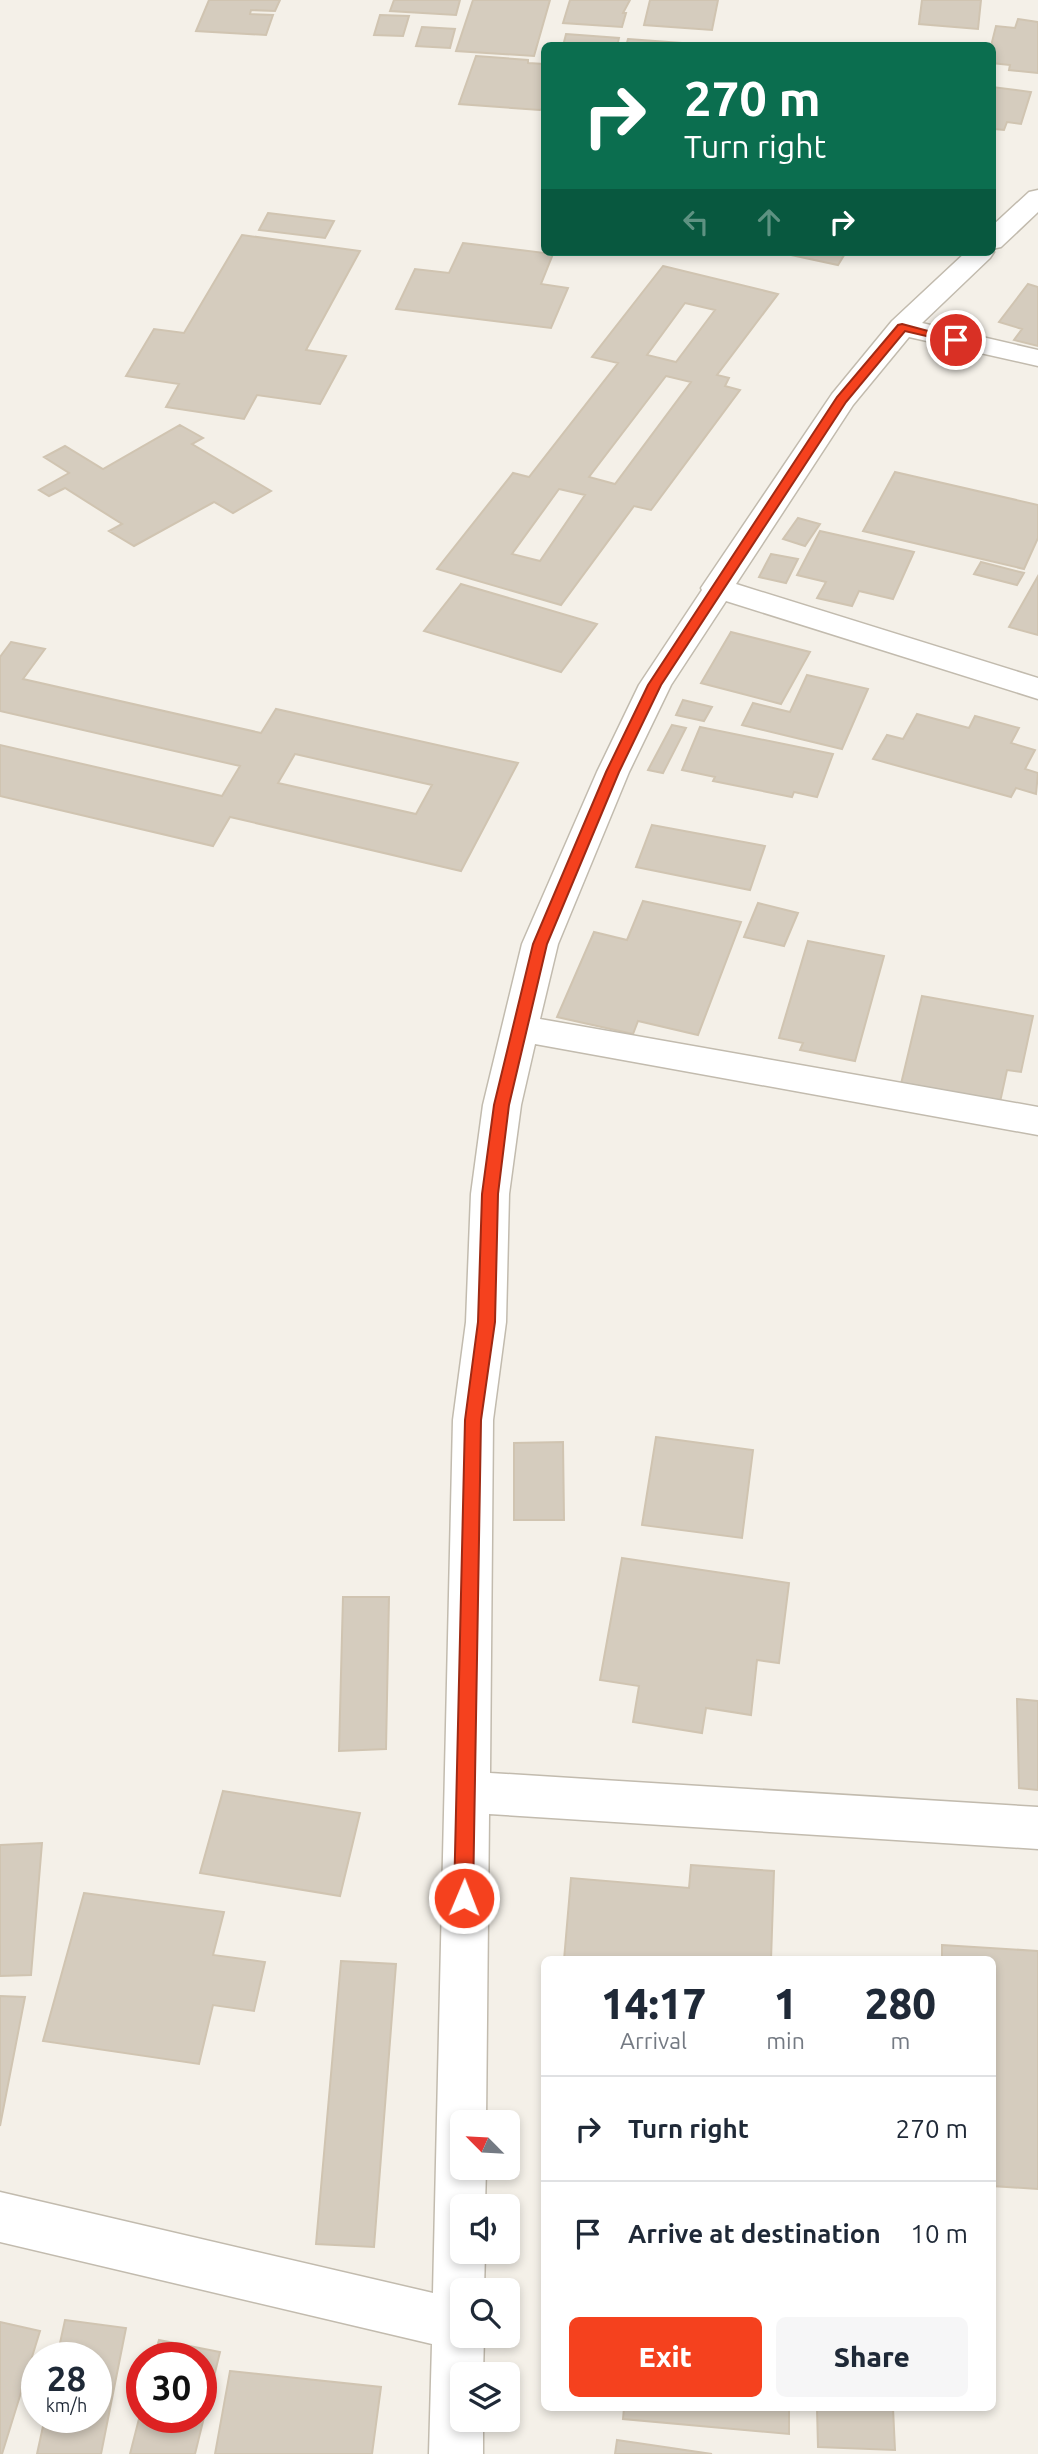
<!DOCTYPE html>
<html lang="en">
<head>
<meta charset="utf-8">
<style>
  body { margin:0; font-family:Ubuntu,sans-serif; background:#f6f6f7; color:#1f2937; height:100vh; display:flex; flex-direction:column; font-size:26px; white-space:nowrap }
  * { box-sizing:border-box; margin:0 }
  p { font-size:23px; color:#747a83 }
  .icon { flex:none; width:38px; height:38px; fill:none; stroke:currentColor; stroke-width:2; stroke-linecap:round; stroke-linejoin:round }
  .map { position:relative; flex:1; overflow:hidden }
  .side { position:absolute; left:541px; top:1956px; width:455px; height:455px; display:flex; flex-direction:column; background:#fff; border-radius:10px; box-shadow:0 4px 10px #0003 }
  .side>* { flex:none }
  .banner { position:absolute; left:541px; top:42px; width:455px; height:214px; border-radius:10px; box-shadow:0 4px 10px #0003; background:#0b6e4f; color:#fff; overflow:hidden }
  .needle { width:46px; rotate:294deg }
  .fabs { position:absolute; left:450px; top:2110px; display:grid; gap:14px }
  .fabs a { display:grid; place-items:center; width:70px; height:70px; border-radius:10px; background:#fff; box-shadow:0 4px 10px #0003; font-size:35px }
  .speed { position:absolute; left:21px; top:2342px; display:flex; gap:14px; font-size:35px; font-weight:700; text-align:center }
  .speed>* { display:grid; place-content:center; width:91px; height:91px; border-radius:50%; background:#fff; box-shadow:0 4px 10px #0003; line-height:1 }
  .speed small { font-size:18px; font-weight:400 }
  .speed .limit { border:10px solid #d22; background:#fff; color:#111 }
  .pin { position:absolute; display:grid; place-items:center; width:60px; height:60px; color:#fff; margin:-30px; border:4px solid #fff; border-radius:50%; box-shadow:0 2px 7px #0007 }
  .me { position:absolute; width:77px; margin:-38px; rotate:1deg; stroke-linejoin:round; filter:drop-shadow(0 0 5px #0008) }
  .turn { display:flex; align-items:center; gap:24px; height:147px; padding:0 28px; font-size:32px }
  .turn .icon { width:91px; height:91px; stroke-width:2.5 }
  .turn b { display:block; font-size:49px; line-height:60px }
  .lanes { display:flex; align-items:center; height:66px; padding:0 28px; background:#0003; justify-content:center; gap:35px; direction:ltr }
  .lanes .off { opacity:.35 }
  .eta { display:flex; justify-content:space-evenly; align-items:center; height:119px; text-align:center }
  .eta b { font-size:42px; font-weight:800; line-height:49px }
  .cta { display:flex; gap:14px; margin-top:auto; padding:14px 28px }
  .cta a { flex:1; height:80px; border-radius:10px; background:#f5411e; color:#fff; font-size:28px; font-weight:800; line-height:80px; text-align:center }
  .cta a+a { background:#f6f6f7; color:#1f2937 }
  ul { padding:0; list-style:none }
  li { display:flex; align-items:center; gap:21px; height:105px; padding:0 28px; border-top:2px solid #e0e1e3 }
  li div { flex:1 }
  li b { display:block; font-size:26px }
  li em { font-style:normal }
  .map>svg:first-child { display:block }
  .building { fill:#d5ccbe; stroke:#d0c4b1; stroke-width:2; fill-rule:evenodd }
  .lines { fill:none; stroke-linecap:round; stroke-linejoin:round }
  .street-casing { stroke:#c2bbae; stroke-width:3 }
  .street { fill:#fff; fill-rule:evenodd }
  .route { fill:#f5411e; stroke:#9f2a14; stroke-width:2 }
</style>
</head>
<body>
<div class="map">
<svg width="1038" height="2454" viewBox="0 0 1038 2454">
  <rect width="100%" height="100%" fill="#f4f0e8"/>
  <!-- building -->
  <path class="building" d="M209,0h71l-5,11 -24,-1 -1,4 23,1 -7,20 -70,-4z
    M394,0h66l-4,15 -66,-4z
    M473,0h77l-16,56 -78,-5z
    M570,0h60l-7,13h3l-4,14 -59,-4z
    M650,0h68l-6,30 -68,-5z
    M922,0h59l-3,29 -59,-5z
    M380,15l29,1 -6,20 -29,-1z
    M1018,19l20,3v51l-29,-3 1,-5 -18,-2 -1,-17 5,-20 19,2z
    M422,27l33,2 -5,19 -34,-2z
    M566,34l53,4 -2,8h-54z
    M628,39l81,6 -83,1z
    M476,56l52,4v3l16,1v44l-4,2 -81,-6z
    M992,87l39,5 -10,32 -14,-2 -3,8 -10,-1 -2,6z
    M268,213l66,8 -9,17 -66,-8z
    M242,235l118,16 -54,99 40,6 -26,48 -63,-9 -13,24 -78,-12 13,-23 -53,-8 28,-47 30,4z
    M463,243l90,11 -12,30 27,4 -17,40 -155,-19 19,-40 34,4z
    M777,252h69l-8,13z
    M663,266l115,28 -61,81 12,3 -4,8 15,4 -89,120 -17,-4 -73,99 -124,-36 76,-96 16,4 89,-114 -26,-6zM685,303l30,7 -39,52 -29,-7zM666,376l25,6 -76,102 -26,-7zM559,489l26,6 -45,66 -28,-7z
    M1028,284l10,3v59l-24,-6 8,-11 -23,-7z
    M180,425l23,13 -11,6 79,47 -38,22 -19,-11 -80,44 -25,-15 13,-7 -57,-36 -16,8 -10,-6 30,-17 -25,-16 21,-11 38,23z
    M895,472l143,33v33l-14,31 -161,-38z
    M798,518l22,6 -15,22 -22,-7z
    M820,531l94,21 -21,47 -34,-8 -7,15 -35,-8 9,-16 -29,-7z
    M771,554l27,5 -12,24 -27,-6z
    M981,562l43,11 -7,12 -43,-11z
    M1038,576v59l-29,-8z
    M461,584l136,40 -36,48 -137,-41z
    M731,632l79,20 -29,52 -80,-21z
    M11,642l34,7 -22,30 238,54 15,-24 242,54 -57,108 -231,-54 -17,29 -213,-50v-51l222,51 18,-30 -240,-55v-54zM295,754l137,31 -16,29 -138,-31z
    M807,675l61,14 -26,60 -100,-24 11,-22 37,9z
    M683,700l29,7 -8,14 -28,-6z
    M917,714l52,14 6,-12 44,12 -8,15 24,7 -10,19 13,4 -2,21 -20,-6 -5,9 -138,-38 14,-24 16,4z
    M672,725l14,3 -23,45 -15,-3z
    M700,727l133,27 -16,43 -23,-5 -2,5 -79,-16 2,-4 -33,-7z
    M652,825l113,21 -15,44 -114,-23z
    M643,901l98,21 -43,113 -60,-14 -5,13 -76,-17 37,-85 33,8z
    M758,903l40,10 -14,33 -40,-9z
    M808,941l76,15 -29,105 -55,-11 3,-7 -24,-5z
    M922,996l111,20 -12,56 -14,-2 -7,32 -99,-18z
    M656,1437l97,13 -11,88 -100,-13z
    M563,1442l1,78h-50v-77z
    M622,1558l167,25 -10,80 -22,-3 -6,55 -45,-7 -4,25 -69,-11 6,-36 -39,-6z
    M343,1597h46l-3,152 -47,2z
    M1017,1699l21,2v89l-19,-2z
    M223,1791l137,22 -20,83 -140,-23z
    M42,1843l-11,132 -31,1v-131z
    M691,1865l83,6 -3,89h-207l7,-82 118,10z
    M84,1893l140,19 -11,43 52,7 -11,49 -41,-6 -14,59 -156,-23z
    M942,1945l96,6v238l-46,-3v-226h-50z
    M341,1961l55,3 -22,283 -58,-3z
    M0,1996l25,1 -25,129z
    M65,2320l61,8 -25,126h-64l8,-37h51v-60h-39z
    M0,2322l40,9 -38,123h-2z
    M159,2340l61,12 -25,102h-65l12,-47v10h59v-60h-47z
    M230,2371l151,16 -9,67h-157z
    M624,2408l165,1v25l-166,-15z
    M817,2408h76l2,42 -77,-3z
    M617,2440l95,14h-97z"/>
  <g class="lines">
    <!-- street casing -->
    <g class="street-casing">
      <path id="street" d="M1038,190v22l-37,35 -9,2v-23l37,-34z
        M992,249l2,3 -4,6 -68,65 116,27v16l-129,-29 -56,68 -117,179 302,94v21l-312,-98 -55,84 -42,87 -71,172 -18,75 498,88v28l-503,-91 -14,61 -12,89 -3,128 -13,98 -3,353 548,34v42l-549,-35 -3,309h-24v45h24l-1,39h-23v45h23l-1,39h-22v45h22l-1,39h-21v45h21v34h-54l3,-110 -432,-102v-50l433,101 20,-873 13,-98 5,-128 12,-89 39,-161 75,-172 42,-87 63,-95 -1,-2 131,-194 60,-73 74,-69h26z"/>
    </g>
    <!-- street -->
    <use href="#street" class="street"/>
  </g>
  <!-- route -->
  <path class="route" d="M902,324l60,16 -6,3 -51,-12 -59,71 -185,283 -42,87 -72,172 -38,161 -11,89 -3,128 -14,98 -8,478 -2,6 -7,3 -7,-3 -3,-6 11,-478 13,-98 4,-128 12,-89 39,-161 73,-172 42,-87 189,-288 61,-72z"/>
</svg>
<div class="fabs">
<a><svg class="needle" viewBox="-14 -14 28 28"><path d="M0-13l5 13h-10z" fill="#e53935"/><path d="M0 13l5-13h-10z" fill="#747a83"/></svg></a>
<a><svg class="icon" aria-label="sound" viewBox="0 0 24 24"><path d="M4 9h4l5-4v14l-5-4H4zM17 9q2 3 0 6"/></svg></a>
<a><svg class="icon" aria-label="search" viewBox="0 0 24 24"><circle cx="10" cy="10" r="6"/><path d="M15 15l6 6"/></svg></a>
<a><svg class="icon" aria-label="layers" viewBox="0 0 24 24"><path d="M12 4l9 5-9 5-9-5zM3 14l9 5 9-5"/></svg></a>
</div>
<div class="speed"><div>28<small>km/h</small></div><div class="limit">30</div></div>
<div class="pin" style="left:956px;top:340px;background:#d93025"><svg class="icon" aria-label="arrive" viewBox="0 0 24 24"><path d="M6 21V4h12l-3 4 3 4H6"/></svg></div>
<svg class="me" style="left:464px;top:1898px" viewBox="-20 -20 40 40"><circle r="17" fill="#f5411e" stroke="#fff" stroke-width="3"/><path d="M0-11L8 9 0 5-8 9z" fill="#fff"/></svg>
<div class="banner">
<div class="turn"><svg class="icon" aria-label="right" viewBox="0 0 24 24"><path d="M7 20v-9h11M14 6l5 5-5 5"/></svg><div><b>270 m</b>Turn right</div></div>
<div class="lanes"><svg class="icon off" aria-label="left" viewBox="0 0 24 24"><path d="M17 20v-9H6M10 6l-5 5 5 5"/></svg><svg class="icon off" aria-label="ahead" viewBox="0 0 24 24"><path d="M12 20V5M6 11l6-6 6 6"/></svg><svg class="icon" aria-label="right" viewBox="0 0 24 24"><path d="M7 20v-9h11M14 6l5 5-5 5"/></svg></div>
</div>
<section class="side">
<div class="eta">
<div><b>14:17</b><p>Arrival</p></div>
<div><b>1</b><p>min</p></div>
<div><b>280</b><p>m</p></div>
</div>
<ul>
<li><svg class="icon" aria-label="right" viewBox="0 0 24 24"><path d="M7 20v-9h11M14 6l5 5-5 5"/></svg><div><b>Turn right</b></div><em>270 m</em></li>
<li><svg class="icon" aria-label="arrive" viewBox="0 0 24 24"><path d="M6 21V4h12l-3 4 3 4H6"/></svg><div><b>Arrive at destination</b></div><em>10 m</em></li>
</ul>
<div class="cta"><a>Exit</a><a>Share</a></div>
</section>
</div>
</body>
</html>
